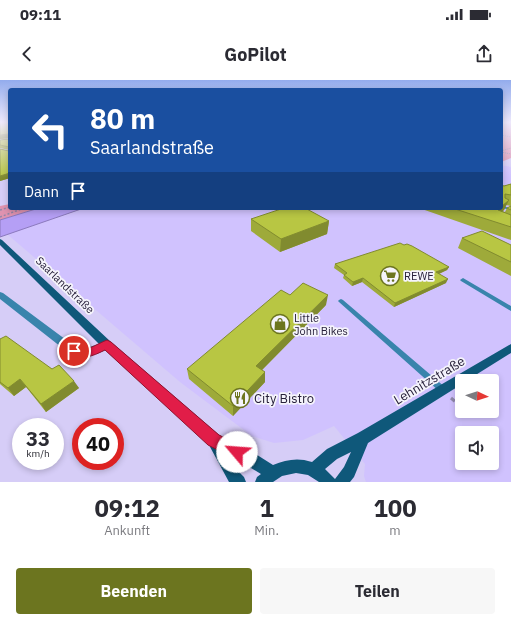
<!DOCTYPE html>
<html lang="de">
<head>
<meta charset="utf-8">
<style>
  body { margin:0; font-family:"IBM Plex Sans",sans-serif; background:#f7f7f7; color:#2b2b33; height:100vh; display:flex; flex-direction:column; font-size:15px; white-space:nowrap }
  * { box-sizing:border-box; margin:0 }
  p { font-size:13px; color:#7c7c81 }
  .icon { flex:none; width:22px; height:22px; fill:none; stroke:currentColor; stroke-width:2; stroke-linecap:round; stroke-linejoin:round }
  .map { position:relative; height:402px; overflow:hidden }
  .panel { display:flex; flex-direction:column; background:#fff; flex:1 }
  .panel>* { flex:none }
  .banner { position:absolute; left:8px; top:8px; width:495px; height:122px; border-radius:4px; box-shadow:0 2px 6px #0003; background:#1a4fa0; color:#fff; overflow:hidden }
  .needle { width:26px; rotate:94deg }
  .controls { position:absolute; left:455px; top:294px; display:grid; gap:8px }
  .controls a { display:grid; place-items:center; width:44px; height:44px; border-radius:4px; background:#fff; box-shadow:0 2px 6px #0003; font-size:20px }
  .speed { position:absolute; left:12px; top:338px; display:flex; gap:8px; font-size:20px; font-weight:700; text-align:center }
  .speed>* { display:grid; place-content:center; width:52px; height:52px; border-radius:50%; background:#fff; box-shadow:0 2px 6px #0003; line-height:1 }
  .speed small { font-size:10px; font-weight:400 }
  .speed .limit { border:6px solid #d22; background:#fff; color:#111 }
  .pin { position:absolute; display:grid; place-items:center; width:34px; height:34px; color:#fff; margin:-17px; border:2px solid #fff; border-radius:50%; box-shadow:0 1px 4px #0007 }
  .me { position:absolute; width:44px; margin:-22px; rotate:297deg; stroke-linejoin:round; filter:drop-shadow(0 0 3px #0008) }
  .turn { display:flex; align-items:center; gap:14px; height:84px; padding:0 16px; font-size:18px }
  .turn .icon { width:52px; height:52px; stroke-width:2.5 }
  .turn b { display:block; font-size:28px; line-height:34px }
  .then { display:flex; align-items:center; height:38px; padding:0 16px; background:#0003; gap:8px; font-size:15px }
  .eta { display:flex; justify-content:space-evenly; align-items:center; height:68px; text-align:center }
  .eta b { font-size:24px; font-weight:700; line-height:28px }
  .action { display:flex; gap:8px; margin-top:auto; padding:8px 16px }
  .action a { flex:1; height:46px; border-radius:4px; background:#6c751f; color:#fff; font-size:16px; font-weight:700; line-height:46px; text-align:center }
  .action a+a { background:#f7f7f7; color:#2b2b33 }
  .status { display:flex; justify-content:space-between; align-items:center; height:28px; padding:0 20px; background:#fff; direction:ltr }
  .status svg { height:11px; fill:currentColor }
  header { display:flex; justify-content:space-between; align-items:center; height:52px; padding:0 16px; background:#fff; font-size:18px; font-weight:700 }
  .map>svg:first-child { display:block }
  .built { fill:#d0c2fe; fill-rule:evenodd }
  .green { fill:#df93b0 }
  .water { fill:#b59ff5; stroke:#8b79bd }
  .lines { fill:none; stroke-linecap:round; stroke-linejoin:round }
  .path-far2 { stroke:#9088ab; stroke-width:1; stroke-dasharray:1 1; stroke-linecap:butt }
  .path-far1 { stroke:#9088ab; stroke-width:1.5; stroke-dasharray:2 2; stroke-linecap:butt }
  .path { stroke:#9088ab; stroke-width:3; stroke-dasharray:5 5; stroke-linecap:butt }
  .lane { fill:#3984ac; fill-rule:evenodd }
  .street { fill:#3984ac; fill-rule:evenodd }
  .secondary { fill:#0f587a; fill-rule:evenodd }
  .wall { fill:#9eaa3a }
  .shaded-wall { fill:#818b2f }
  .building { fill:#b8c643; stroke:#818b2f }
  .route { fill:#e11d48; stroke:#92132f }
  .labels { text-anchor:middle; stroke-width:3.5; stroke-linejoin:round; paint-order:stroke }
  .poi-label { font-size:11px; fill:#28213b; stroke:#f5f4fb; text-anchor:start }
  .street-label { font-size:11px; fill:#28213b; stroke:#f5f4fb }
  .near-street-label { font-size:13px; fill:#28213b; stroke:#f5f4fb }
  .near-poi-label { font-size:13px; fill:#28213b; stroke:#f5f4fb; text-anchor:start }
</style>
</head>
<body>
<div class="status"><b>09:11</b><svg viewBox="0 0 49 12"><path d="M0 12V9h3v3zM5 12V6h3v6zM10 12V3h3v9zM15 12V0h3v12zM26 1h20v11H26zM47 4h2v5h-2z"/></svg></div>
<header><svg class="icon" aria-label="back" viewBox="0 0 24 24"><path d="M15 5l-7 7 7 7"/></svg>GoPilot<svg class="icon" aria-label="share" viewBox="0 0 24 24"><path d="M12 15V3M7 8l5-5 5 5M5 13v7h14v-7"/></svg></header>
<div class="map">
<svg width="511" height="402" viewBox="0 0 511 402">
  <rect width="100%" height="100%" fill="#d6cdf7"/>
  <!-- built -->
  <path class="built" d="M501,85l10,2v315h-145l-2,-6 1,-12 -31,-38 -31,14 -29,3 -22,-7 -72,-54 -173,-148 65,-21 12,-5h417zM462,301h30v30h-30zM462,353h30v30h-30z"/>
  <!-- green -->
  <path class="green" d="M511,43v35l-10,4v-38z
    M10,124v4h29l-39,12v-14z"/>
  <!-- water -->
  <path class="water" d="M39,128h45l-84,29v-17z"/>
  <g class="lines">
    <!-- path-far2 -->
    <path class="path-far2" d="M501,55l10,2
      M501,71l10,-3
      M501,72l10,2"/>
    <!-- path-far1 -->
    <path class="path-far1" d="M0,130l10,-3
      M0,137l24,-9"/>
    <!-- path -->
    <path class="path" d="M451,318l7,6"/>
    <!-- lane -->
    <path class="lane" d="M501,125l10,4v2l-10,-4z
      M463,198l48,28v5l-50,-30 -1,-1z
      M341,219l2,1 103,88 1,2 -1,2 -3,2 -3,-2 -101,-90 -1,-1 1,-1z"/>
    <!-- street -->
    <path class="street" d="M0,212l3,1 74,55h10l20,-7 4,1 1,3 -1,3c-14,6 -26,11 -41,6l-70,-55z"/>
    <!-- secondary -->
    <path class="secondary" d="M0,159l2,1 109,102 108,93 35,18 19,12c13,-5 24,-8 39,-3l15,-13 31,-16 153,-89v9l-45,28h-4v3l-94,59 -14,34 -4,5h-31l-11,-7 -12,-2 -14,3 -9,6h-18l2,-5 4,-3 -32,-19 9,16 6,6 2,5h-17l-20,-37 -106,-97 -103,-103zM351,372l-7,15 -9,12 -10,-10 12,-10z"/>
  </g>
  <!-- wall -->
  <path class="wall" d="M10,42v56l-10,3v-32l9,2v-1l-9,-2v-8l9,-1v-1l-9,1z
    M511,104v22l-5,-1 -2,5 -2,1 3,1 2,-4 4,-2v34l-92,-32h82l3,-22z
    M251,139l78,2 -2,13 -47,18 -29,-21z
    M462,158l49,7v31l-53,-28z
    M404,165l45,22 -2,3 -8,4 7,9 -52,24 -32,-25 -10,4 -9,-8 1,-3 -10,-7 1,-4z
    M326,225l-64,65 3,12 -32,34 -44,-37 -2,-10z
    M0,259l52,30 27,19 -33,24 -20,-25 -12,9 -14,-12z"/>
  <!-- shaded-wall -->
  <path class="shaded-wall" d="M8,54l2,4 -10,1v-4z
    M10,93v5l-10,3v-5z
    M509,120l-5,10 -11,10 5,-10 2,-2h1v-1z
    M329,141l-2,13 -47,18 1,-13z
    M449,187l-2,3 -13,6 2,-4z
    M363,198l-1,4 -10,4 1,-4z
    M448,199l-2,4 -52,24 1,-4z
    M328,215l-2,10 -70,71v-10z
    M265,292v10l-32,34v-10z
    M20,299l6,8 -12,9 -6,-8z
    M74,301l5,7 -33,24 -5,-8z"/>
  <!-- building -->
  <path class="building" d="M0,42h10v51l-10,3v-27l9,2v-4l-9,-2v-5l9,-1 1,-4 -2,-1 -8,1z
    M511,104v11l-6,-1v4l4,2 -8,7v-22l3,1z
    M511,126v4l-4,-2z
    M284,128h21l24,13 -48,18 -30,-20z
    M452,128h48l-2,2 13,5v12z
    M482,151l29,14v17l-49,-24z
    M400,163l4,2 3,-1 5,2 37,21 -13,5 12,7 -53,24 -32,-25 -10,4 -9,-7 3,-2 -12,-9z
    M303,203l25,12 -72,71 9,6 -32,34 -46,-37 94,-79 9,5z
    M6,256l46,33 7,-4 15,16 -33,23 -21,-25 -12,9 -8,-6v-43z"/>
  <!-- sky -->
  <linearGradient id="sky" x2="0" y2="1"><stop stop-color="#93aced"/><stop offset="0.43" stop-color="#ede8fb"/><stop offset="1" stop-color="#ede8fb" stop-opacity="0"/></linearGradient>
  <rect width="511" height="98" fill="url(#sky)"/>
  <!-- route -->
  <path class="route" d="M107,260l4,2 108,93 24,12 2,5 -2,6 -6,2 -29,-15 -103,-95c-14,7 -20,9 -35,4l-2,-3 2,-3c5,-2 7,0 12,1 9,0 17,-6 25,-9z"/>
  <!-- icons -->
  <defs>
    <g id="supermarket-ring" transform="scale(1)"><circle r="9.5" fill="#f5f4fb" stroke="#6c751f" stroke-width="1.5"/><path d="M-6-5.5h2.5l.6 2H6L4.5 2H-2.5L-4.4-4H-6ZM-1.5 3.2a1.3 1.3 0 1 0 .1 0ZM3 3.2a1.3 1.3 0 1 0 .1 0Z" fill="#6c751f"/></g>
    <g id="shop-ring" transform="scale(1)"><circle r="9.5" fill="#f5f4fb" stroke="#6c751f" stroke-width="1.5"/><path d="M-5-2.5h2.3a2.7 3.5 0 0 1 5.4 0H5L5.5 6h-11ZM-1.5-2.5h3a1.5 2.3 0 0 0-3 0Z" fill="#6c751f"/></g>
    <g id="restaurant-ring" transform="scale(1)"><circle r="9.5" fill="#f5f4fb" stroke="#6c751f" stroke-width="1.5"/><path d="M-5-6h1v4h1v-4h1v4h1v-4h1v5L-1.5 .5V6h-2V.5L-5-1ZM5-6V6H3V1.5H1.5Q1.5-4 5-6Z" fill="#6c751f"/></g>
  </defs>
  <g fill-rule="evenodd">
    <use href="#supermarket-ring" x="390" y="196"/>
    <use href="#shop-ring" x="280" y="244"/>
    <use href="#restaurant-ring" x="240" y="318"/>
  </g>
  <g class="labels">
    <!-- poi labels -->
    <g class="poi-label">
      <text x="404" y="200">REWE</text>
      <text x="294" y="242">Little<tspan x="294" dy="13">John Bikes</tspan></text>
    </g>
    <!-- street labels -->
    <g class="street-label">
      <text transform="translate(65 205) rotate(44)" y="4">Saarlandstraße</text>
    </g>
    <!-- near-street labels -->
    <g class="near-street-label">
      <text transform="translate(429 300) rotate(-31)" y="5">Lehnitzstraße</text>
    </g>
    <!-- near-poi labels -->
    <g class="near-poi-label">
      <text x="254" y="323">City Bistro</text>
    </g>
  </g>
</svg>
<div class="controls">
<a><svg class="needle" viewBox="-14 -14 28 28"><path d="M0-13l5 13h-10z" fill="#e53935"/><path d="M0 13l5-13h-10z" fill="#7c7c81"/></svg></a>
<a><svg class="icon" aria-label="sound" viewBox="0 0 24 24"><path d="M4 9h4l5-4v14l-5-4H4zM17 9q2 3 0 6"/></svg></a>
</div>
<div class="speed"><div>33<small>km/h</small></div><div class="limit">40</div></div>
<div class="pin" style="left:74px;top:271px;background:#d93025"><svg class="icon" aria-label="arrive" viewBox="0 0 24 24"><path d="M6 21V4h12l-3 4 3 4H6"/></svg></div>
<svg class="me" style="left:237px;top:372px" viewBox="-20 -20 40 40"><circle r="19" fill="#fff"/><path d="M0-13L10 11 0 6-10 11z" fill="#e11d48"/></svg>
<div class="banner">
<div class="turn"><svg class="icon" aria-label="left" viewBox="0 0 24 24"><path d="M17 20v-9H6M10 6l-5 5 5 5"/></svg><div><b>80 m</b>Saarlandstraße</div></div>
<div class="then">Dann<svg class="icon" aria-label="arrive" viewBox="0 0 24 24"><path d="M6 21V4h12l-3 4 3 4H6"/></svg></div>
</div>
</div>
<section class="panel">
<div class="eta">
<div><b>09:12</b><p>Ankunft</p></div>
<div><b>1</b><p>Min.</p></div>
<div><b>100</b><p>m</p></div>
</div>
<div class="action"><a>Beenden</a><a>Teilen</a></div>
</section>
</body>
</html>
